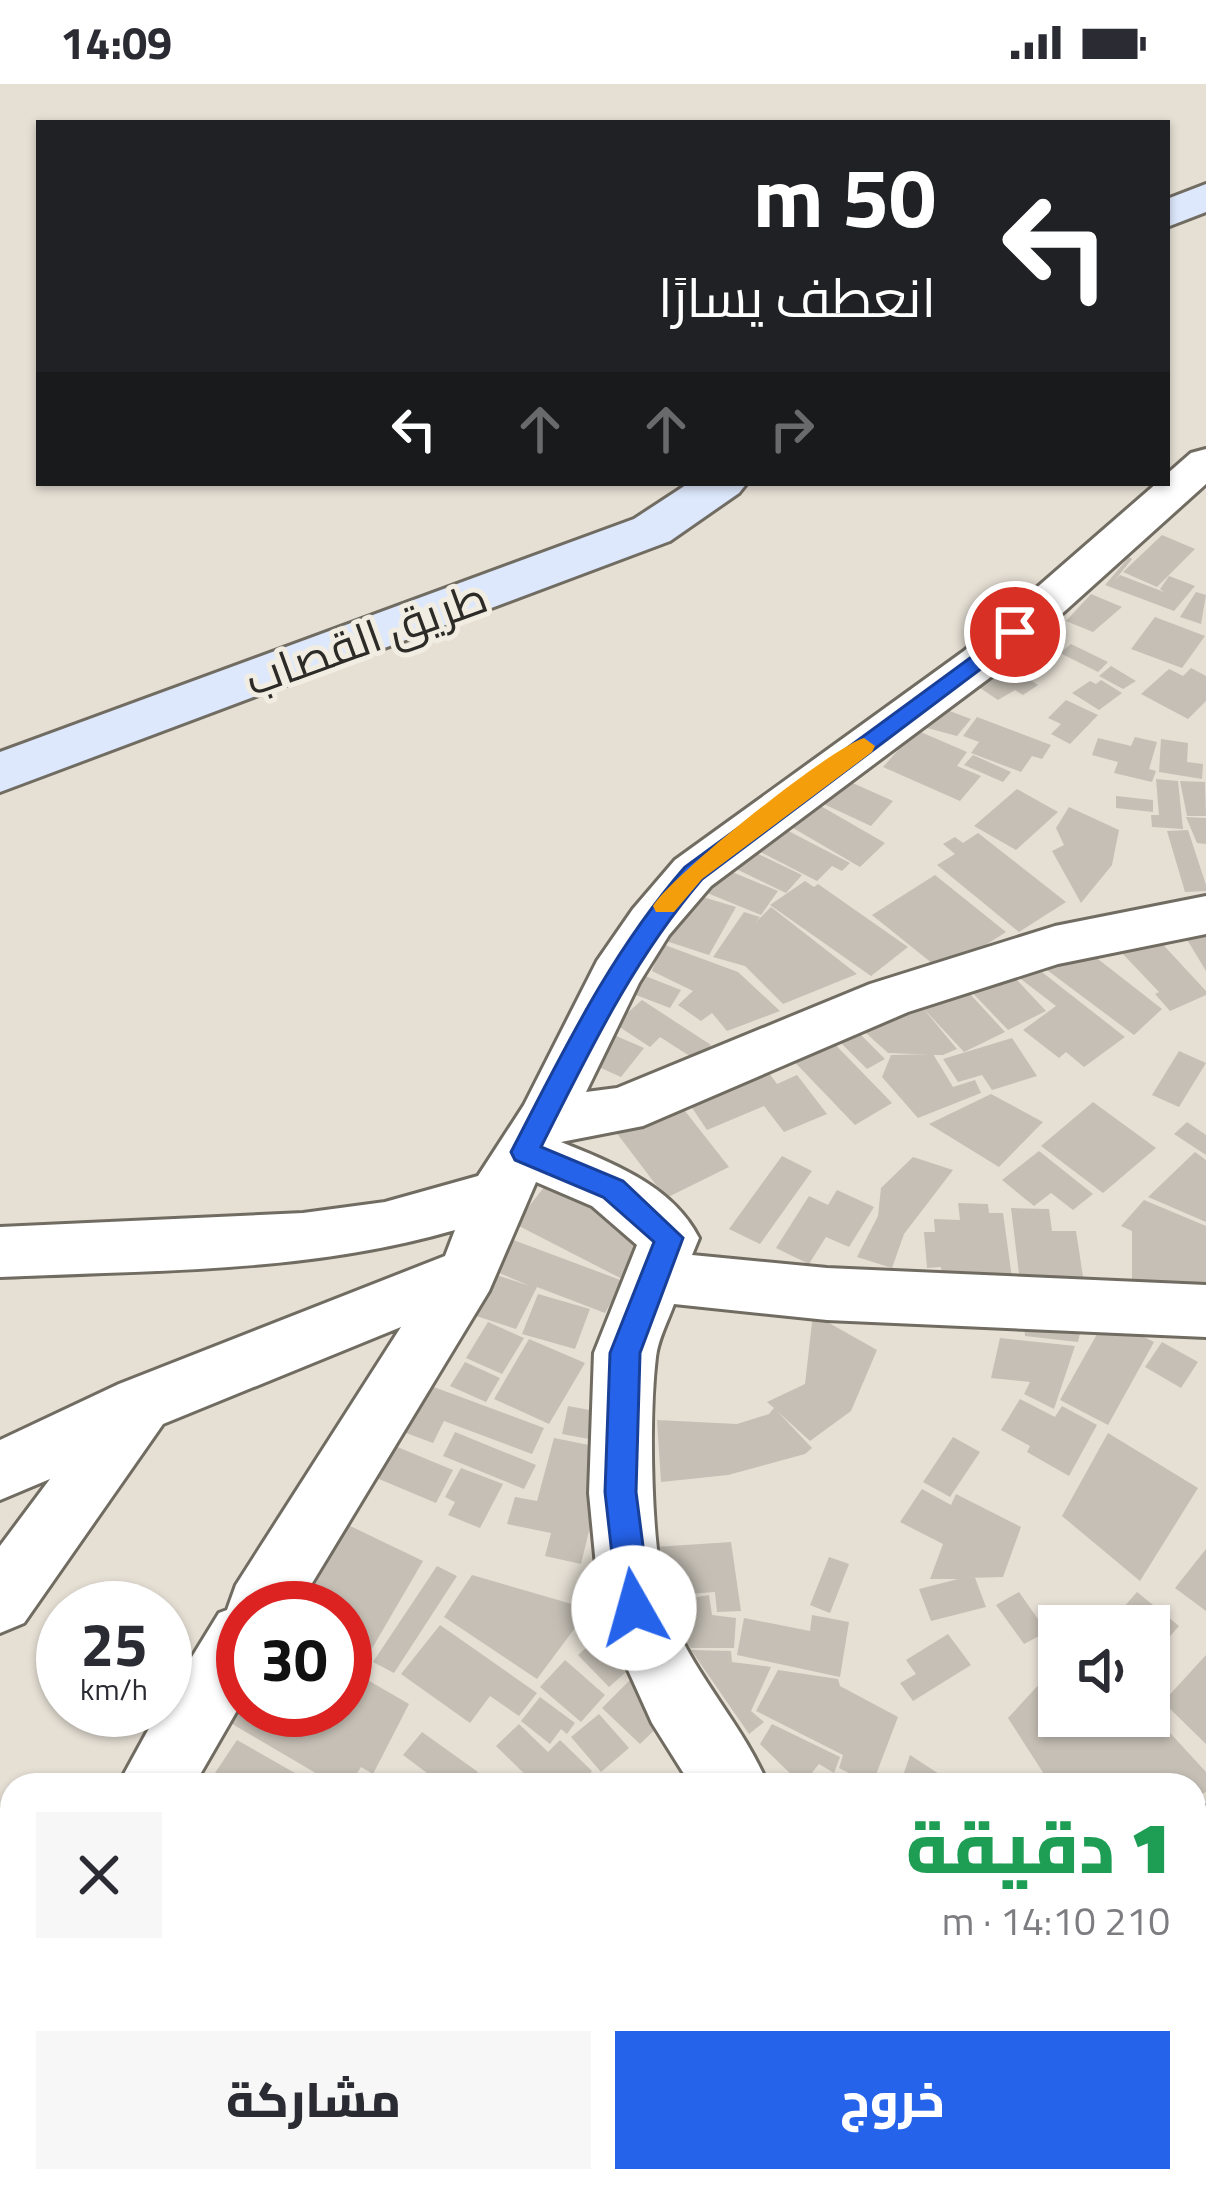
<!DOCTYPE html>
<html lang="ar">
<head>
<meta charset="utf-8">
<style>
  body { margin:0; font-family:"Titillium Web",Cairo,sans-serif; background:#f7f7f7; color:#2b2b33; direction:rtl; height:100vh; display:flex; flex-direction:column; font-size:45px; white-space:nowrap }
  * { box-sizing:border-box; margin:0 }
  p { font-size:39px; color:#7c7c81 }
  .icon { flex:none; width:66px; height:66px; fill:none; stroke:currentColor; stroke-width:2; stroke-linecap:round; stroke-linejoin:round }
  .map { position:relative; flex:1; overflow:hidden; direction:ltr }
  .drawer { position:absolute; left:0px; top:1689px; width:1206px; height:420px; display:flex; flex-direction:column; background:#fff; border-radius:36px 36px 0 0; box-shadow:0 3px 9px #0004; direction:rtl }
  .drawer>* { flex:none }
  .banner { position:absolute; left:36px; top:36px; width:1134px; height:366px; border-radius:0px; box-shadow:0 3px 9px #0004; direction:rtl; background:#202124; color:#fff; overflow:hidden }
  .controls { position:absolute; left:1038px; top:1521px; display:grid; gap:24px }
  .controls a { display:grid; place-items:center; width:132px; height:132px; border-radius:0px; background:#fff; box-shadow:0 3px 9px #0004; font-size:60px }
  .speed { position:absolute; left:36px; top:1497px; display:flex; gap:24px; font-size:60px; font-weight:700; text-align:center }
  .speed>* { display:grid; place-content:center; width:156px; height:156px; border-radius:50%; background:#fff; box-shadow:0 3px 9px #0004; line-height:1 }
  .speed small { font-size:30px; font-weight:400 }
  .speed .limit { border:18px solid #d22; background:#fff; color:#111 }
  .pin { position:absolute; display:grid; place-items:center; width:102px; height:102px; color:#fff; margin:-51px; border:6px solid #fff; border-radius:50%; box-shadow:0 3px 12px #0007 }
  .me { position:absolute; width:132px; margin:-66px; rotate:353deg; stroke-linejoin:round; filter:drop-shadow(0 0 9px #0008) }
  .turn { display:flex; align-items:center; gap:42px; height:252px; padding:0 36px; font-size:54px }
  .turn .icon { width:156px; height:156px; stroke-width:2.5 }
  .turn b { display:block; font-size:84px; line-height:102px }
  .lanes { display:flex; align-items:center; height:114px; padding:0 36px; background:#0003; justify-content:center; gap:60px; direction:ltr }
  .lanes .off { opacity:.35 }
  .round { display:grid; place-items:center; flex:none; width:126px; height:126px; border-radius:0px; background:#f7f7f7 }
  .head { display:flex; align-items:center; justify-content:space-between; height:204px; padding:0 36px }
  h1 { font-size:72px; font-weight:800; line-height:90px; color:#1e9e55 }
  .cta { display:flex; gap:24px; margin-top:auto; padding:24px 36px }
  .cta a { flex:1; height:138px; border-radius:0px; background:#2563eb; color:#fff; font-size:48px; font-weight:800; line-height:138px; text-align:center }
  .cta a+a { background:#f7f7f7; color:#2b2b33 }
  .status { display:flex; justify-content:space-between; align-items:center; height:84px; padding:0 60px; background:#fff; direction:ltr }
  .status svg { height:33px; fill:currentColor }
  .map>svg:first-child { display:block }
  .building { fill:#c5bfb5 }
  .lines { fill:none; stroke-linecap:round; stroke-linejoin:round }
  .street-casing { stroke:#716c62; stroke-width:6 }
  .secondary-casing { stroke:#716c62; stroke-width:6 }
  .street { fill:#fff; fill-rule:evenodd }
  .secondary { fill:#dde8fc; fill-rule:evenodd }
  .route { fill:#2563eb; stroke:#184099; stroke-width:3 }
  .slow { fill:#f59e0b }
  .labels { text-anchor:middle; stroke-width:10; stroke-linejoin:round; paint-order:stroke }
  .street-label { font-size:45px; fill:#2d2b27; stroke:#f2ede2 }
</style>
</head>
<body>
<div class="status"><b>14:09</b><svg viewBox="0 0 49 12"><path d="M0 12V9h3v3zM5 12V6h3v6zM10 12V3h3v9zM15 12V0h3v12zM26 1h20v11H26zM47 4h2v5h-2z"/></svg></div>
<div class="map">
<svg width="1206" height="2109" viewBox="0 0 1206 2109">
  <rect width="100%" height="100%" fill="#e5dfd4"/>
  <!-- building -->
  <path class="building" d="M1162,451l33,14 -38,38 -34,-15z
    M1129,473l3,2 -17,21 5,-5 44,17 -4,-3 9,-13 26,10 -21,25 -69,-26z
    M1196,508l10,3 -5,29 -21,-7z
    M1091,510l31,13 -29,25 -27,-11z
    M1155,533l50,19 -23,32 -51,-19z
    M1043,553l17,9 -31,24 -18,-9z
    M1071,560l37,18 -10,10 -38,-19z
    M1003,578l35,23 -15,10 -8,-5 -17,10 -27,-18z
    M1111,582l25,15 -13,8 -24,-13z
    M1191,584l15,8v25l-18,18 -47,-25 28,-25 14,7z
    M1101,596l21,13 -23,17 -27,-17 18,-12 6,3z
    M1066,616l32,15 -28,29 -19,-10 10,-10 -13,-6z
    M936,622l35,13 -14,17 -37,-10z
    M977,633l74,28 -9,14 -10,-3 -11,16 -50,-19 8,-11 -16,-6z
    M916,646l51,22 -10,14 24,10 -21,25 -77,-34z
    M1135,653l22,5 -8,27 7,2 -4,11 -38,-9 4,-11 -26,-7 6,-17 33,8z
    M1161,655l27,4 -1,19 16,2 -1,15 -43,-7z
    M973,671l38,17 -8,10 -39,-17z
    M837,692l56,25 -22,25 -56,-26z
    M1156,695l22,2 5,48 -31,-2 -1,-12h8z
    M1180,697l25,1 1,34h-19z
    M1017,705l41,23 -42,38 -42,-24z
    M1116,712l37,4v12l-37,-4z
    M819,721l66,38 -25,24 -67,-39z
    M1069,723l50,23 -7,35 -31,38 -29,-52 12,-6 -8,-17z
    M1186,733l20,1v26l-9,-1z
    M777,741l73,38 -8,8 -10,-5 -15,15 -64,-33z
    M1188,746l18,55v6l-21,1 -18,-61z
    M978,749l88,69 -47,30 -82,-67 18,-11 -12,-10 12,-7 8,6z
    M748,765l54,26 -16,18 -54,-26z
    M725,785l53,22 -17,24 -61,-25z
    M935,791l71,57 -63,40 -71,-57z
    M805,797l9,6 4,-3 90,63 -37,29 -101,-71z
    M693,810l43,13 -27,48 -43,-14z
    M771,823l86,67 -74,30 -38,-38 -32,-9 31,-45 16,5 -4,5z
    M1206,839v48l-26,-43z
    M1155,852l51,55v4l-36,16 -15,-17 4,-2 -39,-41z
    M662,860l76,28 42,39 -53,20 -15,-18 -11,8 -23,-16 15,-14 -41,-20z
    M1089,868l73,57 -28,26 -95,-71z
    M1029,878l96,75 -41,30 -18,-15 -7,6 -36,-28 33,-24 -43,-33z
    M1003,881l43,46 -38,19 -44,-46z
    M635,888l46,18 -11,18 -47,-18z
    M959,898l46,50 -41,20 -42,-45 35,42 -14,6 -55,-2 -33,-30z
    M642,916l69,45 -15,15 -36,-23 -10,10 -35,-23z
    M849,939l36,36 -18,10 -36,-36z
    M822,947l70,72 -37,22 -70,-73z
    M614,951l30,13 -23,29 -29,-13z
    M1012,954l25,38 -45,14 -10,-15 -24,7 -15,-23z
    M1179,967l27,12 -27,44 -27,-12z
    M933,970l20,33 22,-7 6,13 -63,25 -36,-41 9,-22z
    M766,985l11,15 20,-9 30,39 -43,18 -20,-26 -57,24 -33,-49z
    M991,1010l52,28 -44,45 -70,-43z
    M674,1013l55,70 -63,31 -54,-71z
    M1093,1018l63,46 -53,45 -62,-47z
    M1187,1038l19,13v20l-32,-21z
    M1039,1067l54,43 -20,16 -22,-17 -17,13 -32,-26z
    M1195,1068l11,8v62l-58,-25z
    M782,1072l30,15 -52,73 -31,-15z
    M913,1073l40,13 -49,64 -12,34 -35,-11 21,-41 3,-28z
    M560,1083l115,57 -43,60 -117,-60z
    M837,1106l37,17 -25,40 -23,-10 -17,27 -33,-16 33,-52 19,9z
    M1144,1116l62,26v64l-74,-6v-53l-11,-5z
    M958,1119l30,1 1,9h14l9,65h-70l-1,-11 -14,1 -3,-36h11l-1,-13 26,1z
    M1011,1124l38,1 3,22h24l8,52 -64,-1z
    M503,1152l120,45 -18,32 -68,-26 -21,42 -61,-20 20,-41 55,18 -45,-19z
    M538,1210l52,15 -15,40 -53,-15z
    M1022,1214l65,5 -9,39 -53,-6z
    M813,1230l64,36 -26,61 -41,30 -33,-30 35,37 -7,6 -77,21 -67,7 -4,-62 80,4 32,-10 5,-6 -7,-6 38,-18z
    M1106,1234l48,24 -46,83 -48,-25z
    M488,1238l36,16 -22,36 -36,-16z
    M1000,1254l75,8 -21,63 -30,-15 6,-12 -39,-4z
    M529,1255l56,24 -36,61 -55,-25z
    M1162,1258l36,20 -17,26 -36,-21z
    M465,1278l35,16 -14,24 -36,-16z
    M423,1299l121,45 -12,26 -88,-33 -11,22 -35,-13z
    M1020,1315l35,18 7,-11 35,19 -28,51 -42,-24 3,-6 -29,-16z
    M568,1322l59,11 -6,28 -59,-11z
    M455,1348l81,33 -12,24 -81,-33z
    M1108,1349l90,55 -58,93 -78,-65z
    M953,1353l27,15 -30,45 -27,-15z
    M554,1354l55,11 -28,115 -36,-8 6,-23 -44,-9 8,-27 22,4z
    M378,1355l75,31 -17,33 -76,-32z
    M461,1384l42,16 -23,44 -32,-13 7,-13 -10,-5z
    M922,1405l29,16 5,-11 65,33 -18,50 -73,2 13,-35 -43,-22z
    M344,1439l79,38 -56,96 -22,-11v-38h-55z
    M731,1458l10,69 -24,1 -2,-20 -55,4 -5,-49z
    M1206,1465v62l-31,-23z
    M829,1473l20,7 -19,49 -20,-8z
    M437,1482l20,10 -63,97 -21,-11z
    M472,1491l117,34 -52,70 -93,-62z
    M974,1491l12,32 -55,14 -12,-32z
    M1019,1508l28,40 -23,12 -28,-39z
    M1137,1508l42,34 -27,31 12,11 -15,18v-60h-42z
    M709,1511l3,20 24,3 -2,30h-43l-25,-30 -2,-15z
    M812,1531l37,7 -9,55 -103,-22 7,-37 66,13z
    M440,1541l97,68 -18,23 -29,-20 -20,27 -69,-49z
    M948,1550l23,31 -58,36 -13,-18 16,-9 -10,-14z
    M594,1557l32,31 -17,15 -31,-32z
    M691,1566l40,1 1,11 39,5 -20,44 13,11 -15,12z
    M1206,1571v89l-43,-42z
    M565,1576l40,35 -24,27 -41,-35z
    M345,1583l64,37 -36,70 -12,-7 -12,18h-13l-107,-63 14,-20v8h102z
    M778,1586l60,9 2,7 58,31 -26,68 -33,-17 4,-13 -87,-44z
    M631,1595l39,36 -30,29 -38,-36z
    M1044,1595l15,8v29h90v-6l57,62v20l-12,5v-12h-143l-43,-67z
    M540,1613l35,26 -8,11 -6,-5 -11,15 -29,-23z
    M599,1630l30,34 -28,24 -30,-35z
    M519,1640l29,28 12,-12 32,31 -13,14h-43l-40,-39z
    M772,1640l68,33 -6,16 -15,-9 -17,21 -42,-41z
    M422,1648l56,40 -10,13h-25l-40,-30z
    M237,1656l79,45h-109z
    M910,1671l46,30h-56z
    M46,2097h97l22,12h-122z
    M182,2097h108l-7,12h-84z
    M470,2097h91l8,12h-107l-2,-3z
    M578,2097h65l-15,12h-42z
    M823,2097h37l7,12h-37z
    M949,2097h48l2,12h-48z
    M1004,2097h42l1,12h-42z
    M1050,2097h42l2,12h-42z"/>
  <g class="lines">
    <!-- street casing -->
    <g class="street-casing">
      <path id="street" d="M1206,365v35l-210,189 -285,213 -42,49 -30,48 -53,109 31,-4 253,-104 185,-58 151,-30v38l-148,30 -150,48 -265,114 -82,16c51,21 111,43 138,96l-7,17 135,13 379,17v52l-379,-17 -153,-16c-6,17 -16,35 -18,53 -7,58 -6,197 12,250 22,65 74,115 100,178h-77l-39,-62 -52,-115 -11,-115 5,-140 43,-108 -45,-39 -56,-24 -47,109 -192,317h-54v92l-49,85h-76l41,-75h6v-9l54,-88 8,-3 9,-25 165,-258 -238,97 -139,199 -24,10v-87l50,-67 -50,21v-60l119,-56 326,-128 10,-26c-148,43 -302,40 -455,47v-50l303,-14 82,-11 93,-26 46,-71 73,-144 36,-52 42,-49 289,-209 193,-168h10v-9l24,-21z
        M1206,1722v72l-12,3v-72z
        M12,1987v110h17l-29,12v-117z
        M1194,2054l12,3v52h-46l-5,-12h39z
        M725,2097h90l-5,12h-90z"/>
    </g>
    <!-- secondary casing -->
    <g class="secondary-casing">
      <path id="secondary" d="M1206,100v28l-39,15v-28z
        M689,399h58l-8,10 -69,48 -670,251v-40l634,-233z"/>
    </g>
    <!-- street -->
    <use href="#street" class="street"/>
    <!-- secondary -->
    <use href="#secondary" class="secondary"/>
  </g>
  <!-- route -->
  <path class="route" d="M1015,541l11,7 -3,5 -321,242c-70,82 -113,173 -161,268l82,34 60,57 -43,115 -4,139 15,116 -5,10 -12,5 -11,-5 -5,-10 -13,-116 5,-139 44,-111 -51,-45 -88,-37 -4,-8c52,-100 99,-199 174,-285z"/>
  <!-- slow -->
  <path class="slow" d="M864,654l11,8 -3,6 -170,127 -28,33h-18l-3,-6c20,-32 176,-157 211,-168z"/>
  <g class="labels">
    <!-- street labels -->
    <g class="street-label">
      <text transform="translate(366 554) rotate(-20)" y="16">طريق القصاب</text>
    </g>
  </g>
</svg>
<div class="controls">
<a><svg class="icon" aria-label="sound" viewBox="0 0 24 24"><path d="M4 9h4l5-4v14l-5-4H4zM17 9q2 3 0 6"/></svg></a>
</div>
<div class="speed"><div>25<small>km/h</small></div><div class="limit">30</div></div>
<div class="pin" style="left:1015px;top:548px;background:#d93025"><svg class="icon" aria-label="arrive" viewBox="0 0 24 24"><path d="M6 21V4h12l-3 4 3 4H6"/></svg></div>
<svg class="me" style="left:634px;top:1524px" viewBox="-20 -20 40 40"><circle r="19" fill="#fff"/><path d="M0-13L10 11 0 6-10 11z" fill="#2563eb"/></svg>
<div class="banner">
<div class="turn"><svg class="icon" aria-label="left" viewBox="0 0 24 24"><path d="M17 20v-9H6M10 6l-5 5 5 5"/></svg><div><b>50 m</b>انعطف يسارًا</div></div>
<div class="lanes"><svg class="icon" aria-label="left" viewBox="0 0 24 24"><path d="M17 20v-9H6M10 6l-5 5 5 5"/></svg><svg class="icon off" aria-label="ahead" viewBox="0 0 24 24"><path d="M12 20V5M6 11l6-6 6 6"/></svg><svg class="icon off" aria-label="ahead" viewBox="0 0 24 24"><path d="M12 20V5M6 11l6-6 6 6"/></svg><svg class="icon off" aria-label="right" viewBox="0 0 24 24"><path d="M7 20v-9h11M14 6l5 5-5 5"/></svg></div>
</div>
<section class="drawer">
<div class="head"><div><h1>1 دقيقة</h1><p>210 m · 14:10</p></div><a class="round"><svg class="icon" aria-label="close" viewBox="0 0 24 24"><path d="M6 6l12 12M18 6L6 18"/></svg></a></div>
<div class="cta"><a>خروج</a><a>مشاركة</a></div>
</section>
</div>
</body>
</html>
